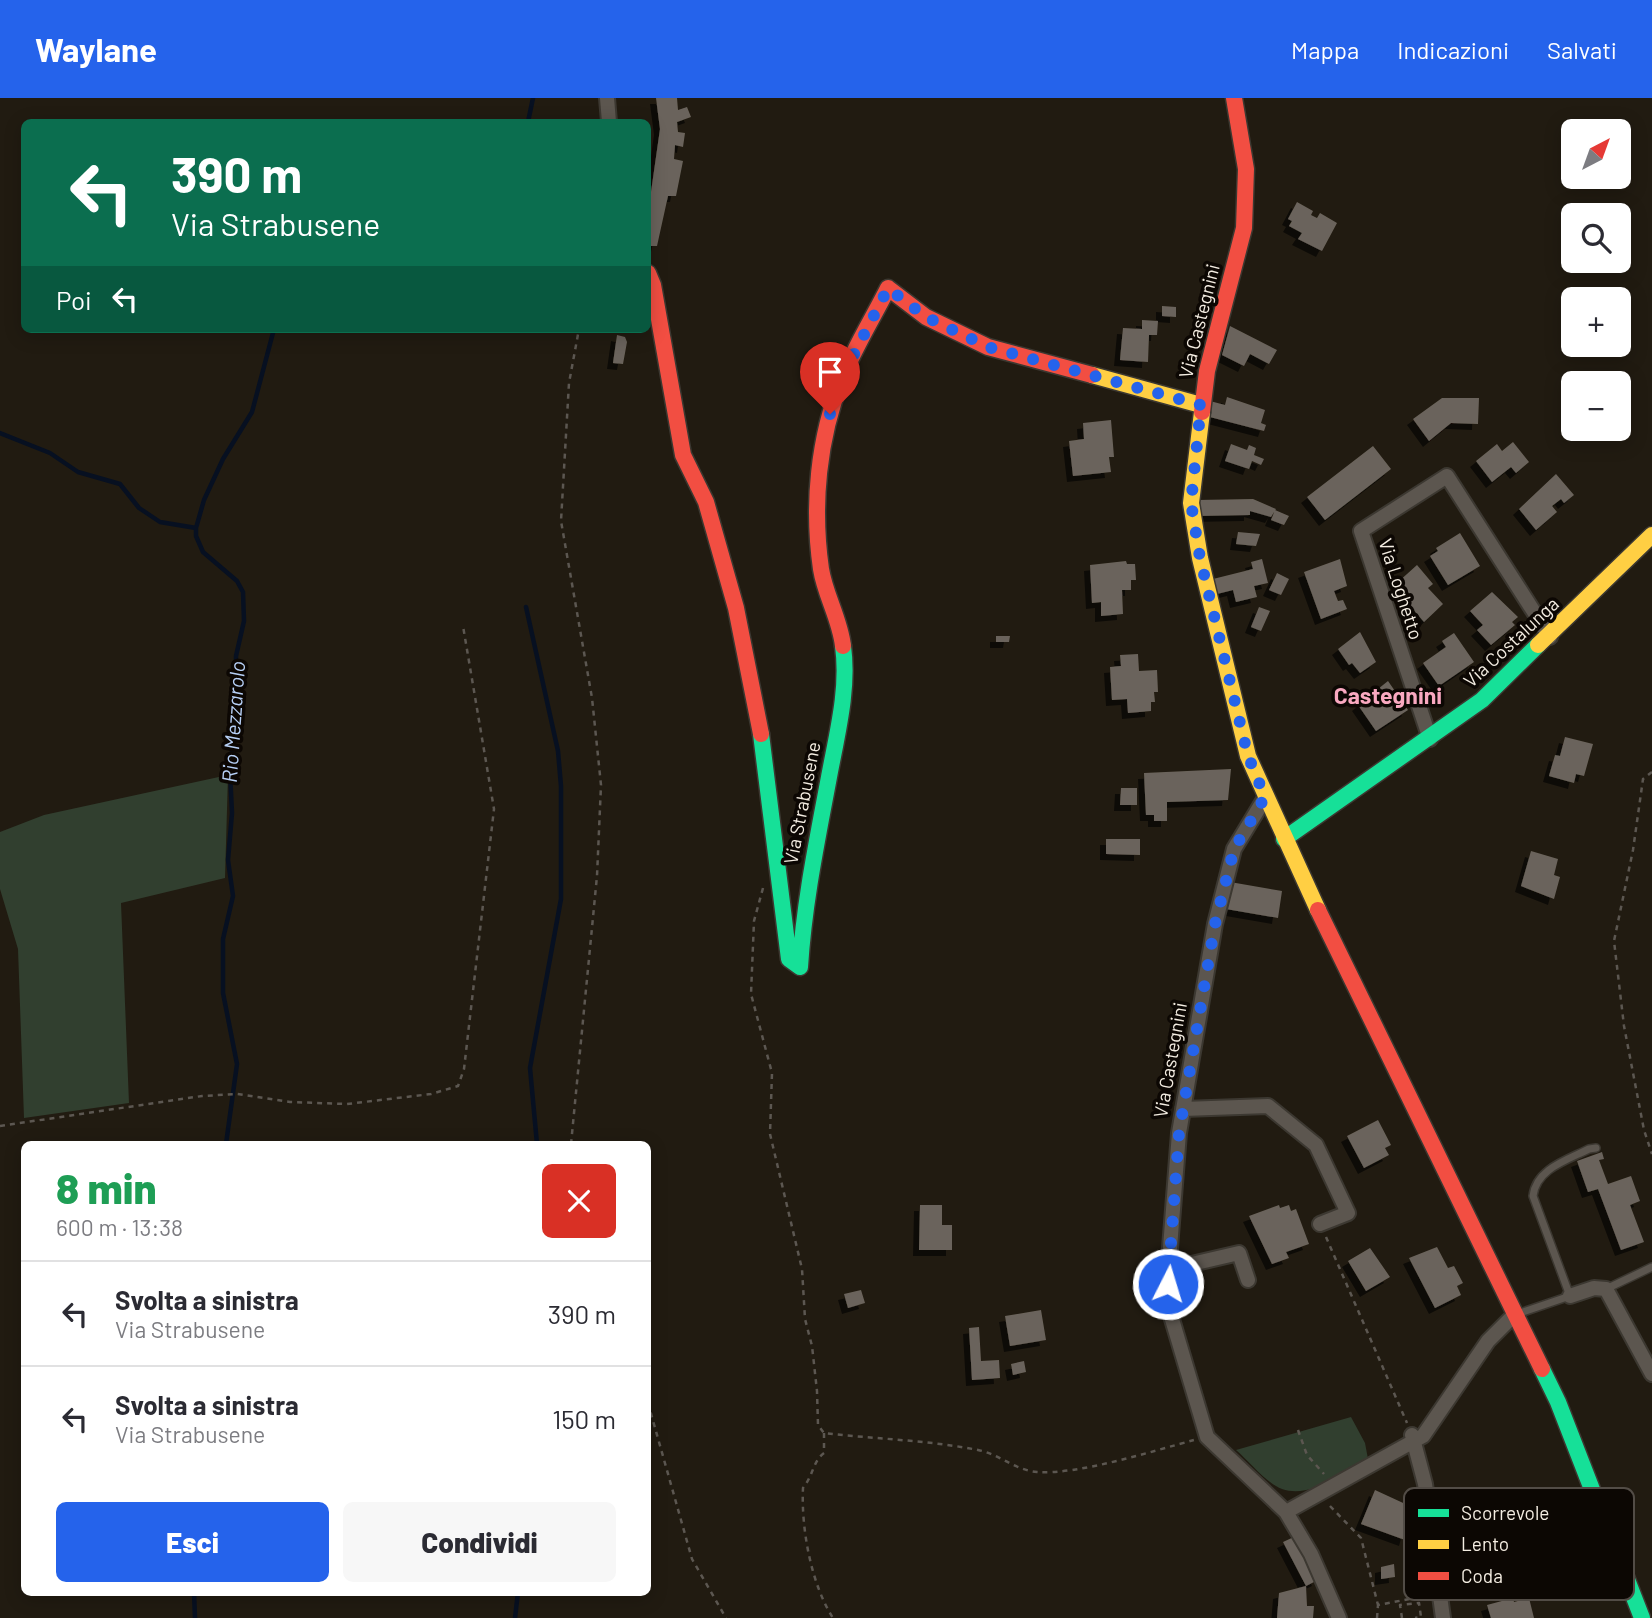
<!DOCTYPE html>
<html lang="it">
<head>
<meta charset="utf-8">
<style>
  body { margin:0; font-family:Barlow,sans-serif; background:#f7f7f7; color:#2b2b33; height:100vh; display:flex; flex-direction:column; font-size:26px; white-space:nowrap }
  * { box-sizing:border-box; margin:0 }
  p { font-size:23px; color:#7c7c81 }
  .icon { flex:none; width:38px; height:38px; fill:none; stroke:currentColor; stroke-width:2; stroke-linecap:round; stroke-linejoin:round }
  .map { position:relative; flex:1; overflow:hidden }
  .drawer { position:absolute; left:21px; top:1043px; width:630px; height:455px; display:flex; flex-direction:column; background:#fff; border-radius:10px; box-shadow:0 4px 18px #0003 }
  .drawer>* { flex:none }
  .top-card { position:absolute; left:21px; top:21px; width:630px; height:214px; border-radius:10px; box-shadow:0 4px 18px #0003; background:#0b6e4f; color:#fff; overflow:hidden }
  .needle { width:46px; rotate:41deg }
  .tools { position:absolute; left:1561px; top:21px; display:grid; gap:14px }
  .tools a { display:grid; place-items:center; width:70px; height:70px; border-radius:10px; background:#fff; box-shadow:0 4px 18px #0003; font-size:35px }
  .pin { position:absolute; display:grid; place-items:center; width:60px; height:60px; color:#fff; margin:-72px -30px; border-radius:50% 50% 50% 0; rotate:-45deg; box-shadow:0 0 7px #0007 }
  .pin .icon { rotate:45deg }
  .me { position:absolute; width:77px; margin:-38px; rotate:5deg; stroke-linejoin:round; filter:drop-shadow(0 0 5px #0008) }
  .turn { display:flex; align-items:center; gap:24px; height:147px; padding:0 35px; font-size:32px }
  .turn .icon { width:91px; height:91px; stroke-width:2.5 }
  .turn b { display:block; font-size:49px; line-height:60px }
  .then { display:flex; align-items:center; height:66px; padding:0 35px; background:#0003; gap:14px; font-size:26px }
  .round { display:grid; place-items:center; flex:none; width:74px; height:74px; border-radius:10px; background:#f7f7f7 }
  .overview { display:flex; align-items:center; justify-content:space-between; height:119px; padding:0 35px }
  h1 { font-size:42px; font-weight:800; line-height:52px; color:#1e9e55 }
  .button { display:flex; gap:14px; margin-top:auto; padding:14px 35px }
  .button a { flex:1; height:80px; border-radius:10px; background:#2563eb; color:#fff; font-size:28px; font-weight:800; line-height:80px; text-align:center }
  .button a+a { background:#f7f7f7; color:#2b2b33 }
  ul { padding:0; list-style:none }
  li { display:flex; align-items:center; gap:21px; height:105px; padding:0 35px; border-top:2px solid #e1e1e2 }
  li div { flex:1 }
  li b { display:block; font-size:26px }
  li em { font-style:normal }
  header { display:flex; align-items:center; gap:42px; box-sizing:border-box; height:98px; padding:0 35px; background:#2563eb; color:#fff }
  header strong { font-size:33px }
  nav { display:flex; gap:38px; margin-inline-start:auto; font-size:24px }
  .map>svg:first-child { display:block }
  .green { fill:#313f2f }
  .lines { fill:none; stroke-linecap:round; stroke-linejoin:round }
  .stream { stroke:#071021; stroke-width:4.5 }
  .building { fill:#6b645b; filter:url(#shadow) }
  .lane-casing { stroke:#3c3831; stroke-width:10 }
  .street-casing { stroke:#3c3831; stroke-width:18 }
  .fast-casing { stroke:#3c3831; stroke-width:19 }
  .slow-casing { stroke:#3c3831; stroke-width:19 }
  .jam-casing { stroke:#3c3831; stroke-width:19 }
  .path { stroke:#5c5751; stroke-width:2.5; stroke-dasharray:5 5; stroke-linecap:butt }
  .lane { stroke:#5c564f; stroke-width:7 }
  .street { stroke:#5c564f; stroke-width:14 }
  .fast { stroke:#16e098; stroke-width:16 }
  .slow { stroke:#ffcf43; stroke-width:16 }
  .jam { stroke:#f24e42; stroke-width:16 }
  .route { stroke:#2563eb; stroke-width:12; stroke-dasharray:0 21.6 }
  .labels { text-anchor:middle; stroke-width:7; stroke-linejoin:round; paint-order:stroke }
  .street-label { font-size:19px; fill:#f4ede2; stroke:#0c0703 }
  .water-label { font-size:21px; font-style:italic; fill:#b7d0f6; stroke:#0c0703 }
  .quarter-label { font-size:23px; font-weight:bold; fill:#f9a8c0; stroke:#0c0703 }
  .key { fill:#0c0703; stroke:#524c46; stroke-width:2 }
  .key-label { font-size:19px; fill:#f4ede2 }
</style>
</head>
<body>
<header>
<strong>Waylane</strong>
<nav><a>Mappa</a><a>Indicazioni</a><a>Salvati</a></nav>
</header>
<div class="map">
<svg width="1652" height="1520" viewBox="0 0 1652 1520">
  <defs>
    <filter id="shadow"><feDropShadow dx="-6" dy="6" stdDeviation="0" flood-color="#0009"/></filter>
  </defs>
  <rect width="100%" height="100%" fill="#211b11"/>
  <!-- green -->
  <path class="green" d="M228,677l-3,103 -104,25 8,200 -105,15 -6,-169 -18,-60v-57l44,-17z
    M1351,1319l14,26 3,16c-23,13 -57,40 -86,30 -16,-6 -33,-28 -46,-39z"/>
  <g class="lines">
    <!-- stream -->
    <path class="stream" d="M528,24l5,-24
      M0,335l50,20 28,19 42,12 19,24 21,14 36,6
      M526,509l32,144 3,35v113l-31,169 7,76
      M226,1046l11,-80 -14,-71v-54l10,-43 -5,-36 4,-47 -2,-41 6,-61v-55l8,-35 -1,-29 -6,-11 -34,-29 -7,-16v-8l8,-28 19,-41 29,-47 22,-83
      M194,1494l1,26
      M515,1520l3,-26"/>
  </g>
  <!-- building -->
  <path class="building" d="M656,0h21l1,12 9,-3 4,10 -14,5 1,10 7,1 -2,14 -8,-2 -1,14 9,2 -7,35h-8l-11,50h-9v-33l12,-84z
    M1297,104l16,9 -2,4 6,3 3,-5 17,10 -15,28 -24,-12 4,-6 -13,-7 3,-5 -4,-2z
    M1162,208l14,1v10l-14,-1z
    M1142,222l16,1 -1,14h-8l-1,27 -28,-2 3,-32 19,1z
    M1230,228l47,24 -8,14 -19,-10 -6,12 -22,-11z
    M617,237l8,2 2,5 -4,22 -10,-1z
    M1227,299l38,13 -4,13 5,2 -2,6 -58,-15 4,-15 15,4z
    M1442,300h37l-1,26 -27,-1 -22,18 -16,-22z
    M1111,322l3,37h-5l2,15 -38,4 -4,-35 15,-2 -1,-16z
    M1513,344l16,20 -13,11 -5,-6 -19,15 -16,-21 21,-17 5,7z
    M1231,346l16,6 2,-5 7,3 -2,7 10,4 -3,6 -9,-4 -3,8 -24,-8z
    M1373,348l18,23 -66,51 -18,-23z
    M1556,376l18,21 -10,8 -3,-4 -9,7 5,6 -21,18 -17,-21z
    M1253,401l23,10 -5,8 -21,-6v4l-53,1v-16z
    M1275,412l14,6 -5,9 -13,-5z
    M1238,434l22,2 -4,12 -20,-2z
    M1460,435l20,33 -32,19 -18,-29 8,-5 -2,-3z
    M1262,461l6,24 -14,3 3,11 -21,5 -3,-12 -20,5 -4,-15 44,-11 -2,-7z
    M1340,461l7,27 -13,5 4,10 5,-1 4,9 -26,10 -17,-47z
    M1126,463l1,3h8l1,16h-5v10h-9l1,24 -22,2v-14l-9,1 -2,-38z
    M1417,467l16,19 -5,4 15,16 -19,18 -18,-21 4,-4 -13,-14z
    M1277,475l12,6 -8,16 -12,-5z
    M1492,494l26,25 -6,5 3,3 -24,20 -14,-15 6,-5 -13,-14z
    M1259,509l11,4 -9,20 -10,-4z
    M1360,534l16,30 -16,11 -8,-10 -3,2 -11,-16z
    M1454,535l20,29 -35,24 -16,-23 23,-16 -4,-6z
    M996,538h14l-1,6h-13z
    M1138,556l1,17 18,-1 1,22h-4l1,10h-4v9l-23,2 -1,-14 -15,1 -2,-33 11,-1 -1,-11z
    M1388,583l20,29 -32,21 -18,-26z
    M1565,639l28,7 -9,32 -8,-2 -2,9 -25,-7 6,-21 5,1z
    M1231,671l-3,31 -61,2v19h-13v-6h-8l-2,-42z
    M1121,690h16v17h-17z
    M1106,741h34v16l-34,-1z
    M1531,753l27,8 -4,16 6,2 -6,22 -33,-13z
    M1230,784l52,9 -4,27 -52,-9z
    M1378,1022l13,25 -6,3 4,7 -25,13 -17,-32z
    M1602,1054l2,7 -5,1 9,24 23,-8 9,25 -10,4 14,37 -23,8 -23,-61 -10,3 -11,-31z
    M920,1107h22v20h10v25h-33z
    M1279,1107l1,3 9,-3 2,6 5,-2 13,35 -23,8 3,6 -17,6 -23,-48z
    M1437,1149l11,21 6,-2 9,17 -6,3 4,9 -26,13 -26,-50z
    M1370,1150l20,29 -24,14 -18,-30z
    M861,1192l4,13 -17,5 -4,-14z
    M1041,1212l5,30 -36,6 -5,-30z
    M979,1229l2,34 18,-1 1,18 -28,2 -3,-52z
    M1024,1263l2,11 -13,3 -2,-11z
    M1375,1392l39,18 -9,32 -44,-16z
    M1296,1438l22,44 -12,6 -23,-44z
    M1394,1466l1,13 -14,2v-12z
    M1306,1488l1,20h7l-1,12h-36l2,-25z
    M1513,1500l1,4 15,-4 5,20h-43l-4,-13z"/>
  <g class="lines">
    <!-- lane casing -->
    <g class="lane-casing">
      <path id="lane" d="M1606,1191l46,-22
        M1517,1216l53,-18 -37,-100c3,-27 34,-36 56,-47l7,-1"/>
    </g>
    <!-- street casing -->
    <g class="street-casing">
      <path id="street" d="M607,0l2,24
        M1430,641l-69,-208 86,-55 103,161
        M1265,700l-31,51 -19,75 -36,209 -13,166 41,138 79,75
        M1183,1011l85,-3 48,39 32,68 -28,11
        M1170,1171l69,-16 9,27
        M1570,1198l24,-8 12,1 46,85
        M1412,1337l13,49 18,134
        M1339,1520l-28,-64 -25,-42 137,-76 65,-95 25,-25"/>
    </g>
    <!-- fast casing -->
    <g class="fast-casing">
      <path id="fast" d="M761,636l28,225 11,8c4,-64 17,-126 29,-190 8,-43 20,-88 14,-131
        M1284,741l198,-139 56,-55
        M1542,1271l16,33 84,216"/>
    </g>
    <!-- slow casing -->
    <g class="slow-casing">
      <path id="slow" d="M1092,277l109,30
        M1202,314l-11,91 9,55 48,198 70,154
        M1538,547l114,-110"/>
    </g>
    <!-- jam casing -->
    <g class="jam-casing">
      <path id="jam" d="M648,175l5,12 30,170 23,47 30,106 25,126
        M1202,314l5,-41 37,-143 2,-59 -12,-71
        M843,548c-3,-27 -18,-51 -22,-77 -9,-63 -3,-131 21,-190 12,-31 31,-61 46,-91l38,29 62,30 104,28
        M1318,812l224,459"/>
    </g>
    <!-- path -->
    <path class="path" d="M1652,674l-9,7 -10,71 -19,91 10,85 20,104 8,24
      M763,790l-9,33 -3,73 21,79 -2,61 32,135 3,50 7,27 5,45 1,34 6,8c50,6 104,7 154,17 21,4 37,20 59,22 41,3 116,-21 157,-32
      M0,1028l202,-30 35,-2 53,8 57,2 84,-10 27,-8 6,-17 30,-260 -31,-183
      M571,1046l26,-268 4,-91 -9,-87 -31,-177 8,-138 10,-54
      M1326,1139l81,186
      M648,1305l44,156 34,59
      M1298,1332l9,25 17,19
      M824,1335v20c-11,8 -11,23 -21,35 -2,40 8,96 30,130
      M1330,1408l31,32 17,67
      M1377,1520l1,-13 47,-9
      M1402,1520l-2,-13 19,-2 2,14 -6,1"/>
    <!-- lane -->
    <use href="#lane" class="lane"/>
    <!-- street -->
    <use href="#street" class="street"/>
    <!-- fast -->
    <use href="#fast" class="fast"/>
    <!-- slow -->
    <use href="#slow" class="slow"/>
    <!-- jam -->
    <use href="#jam" class="jam"/>
  </g>
  <g class="lines">
    <!-- route -->
    <path class="route" d="M830,316l12,-36 46,-90 38,29 62,30 213,58 -10,98 9,55 48,198 17,41 -31,52 -19,75 -36,209 -11,151"/>
  </g>
  <g class="labels">
    <!-- street labels -->
    <g class="street-label">
      <text transform="translate(1199 223) rotate(-76)" y="7">Via Castegnini</text>
      <text transform="translate(1401 491) rotate(72)" y="7">Via Loghetto</text>
      <text transform="translate(1511 544) rotate(-43)" y="7">Via Costalunga</text>
      <text transform="translate(802 705) rotate(-79)" y="7">Via Strabusene</text>
      <text transform="translate(1170 962) rotate(-80)" y="7">Via Castegnini</text>
    </g>
    <!-- water labels -->
    <g class="water-label">
      <text transform="translate(234 624) rotate(-86)" y="7">Rio Mezzarolo</text>
    </g>
    <!-- quarter labels -->
    <g class="quarter-label">
      <text x="1388" y="606">Castegnini</text>
    </g>
  </g>
  <!-- legend -->
  <rect x="1404" y="1390" width="230" height="112" rx="10" class="key"/>
  <rect x="1418" y="1411" width="31" height="8" fill="#16e098"/>
  <rect x="1418" y="1442" width="31" height="9" fill="#ffcf43"/>
  <rect x="1418" y="1474" width="31" height="8" fill="#f24e42"/>
  <g class="key-label">
    <text x="1461" y="1422">Scorrevole</text>
    <text x="1461" y="1453">Lento</text>
    <text x="1461" y="1485">Coda</text>
  </g>
</svg>
<div class="tools">
<a><svg class="needle" viewBox="-14 -14 28 28"><path d="M0-13l5 13h-10z" fill="#e53935"/><path d="M0 13l5-13h-10z" fill="#7c7c81"/></svg></a>
<a><svg class="icon" aria-label="search" viewBox="0 0 24 24"><circle cx="10" cy="10" r="6"/><path d="M15 15l6 6"/></svg></a>
<a>+</a>
<a>−</a>
</div>
<div class="pin" style="left:830px;top:316px;background:#d93025"><svg class="icon" aria-label="arrive" viewBox="0 0 24 24"><path d="M6 21V4h12l-3 4 3 4H6"/></svg></div>
<svg class="me" style="left:1168px;top:1186px" viewBox="-20 -20 40 40"><circle r="17" fill="#2563eb" stroke="#fff" stroke-width="3"/><path d="M0-11L8 9 0 5-8 9z" fill="#fff"/></svg>
<div class="top-card">
<div class="turn"><svg class="icon" aria-label="left" viewBox="0 0 24 24"><path d="M17 20v-9H6M10 6l-5 5 5 5"/></svg><div><b>390 m</b>Via Strabusene</div></div>
<div class="then">Poi<svg class="icon" aria-label="left" viewBox="0 0 24 24"><path d="M17 20v-9H6M10 6l-5 5 5 5"/></svg></div>
</div>
<section class="drawer">
<div class="overview"><div><h1>8 min</h1><p>600 m · 13:38</p></div><a class="round" style="background:#d93025;color:#fff"><svg class="icon" aria-label="close" viewBox="0 0 24 24"><path d="M6 6l12 12M18 6L6 18"/></svg></a></div>
<ul>
<li><svg class="icon" aria-label="left" viewBox="0 0 24 24"><path d="M17 20v-9H6M10 6l-5 5 5 5"/></svg><div><b>Svolta a sinistra</b><p>Via Strabusene</p></div><em>390 m</em></li>
<li><svg class="icon" aria-label="left" viewBox="0 0 24 24"><path d="M17 20v-9H6M10 6l-5 5 5 5"/></svg><div><b>Svolta a sinistra</b><p>Via Strabusene</p></div><em>150 m</em></li>
</ul>
<div class="button"><a>Esci</a><a>Condividi</a></div>
</section>
</div>
</body>
</html>
